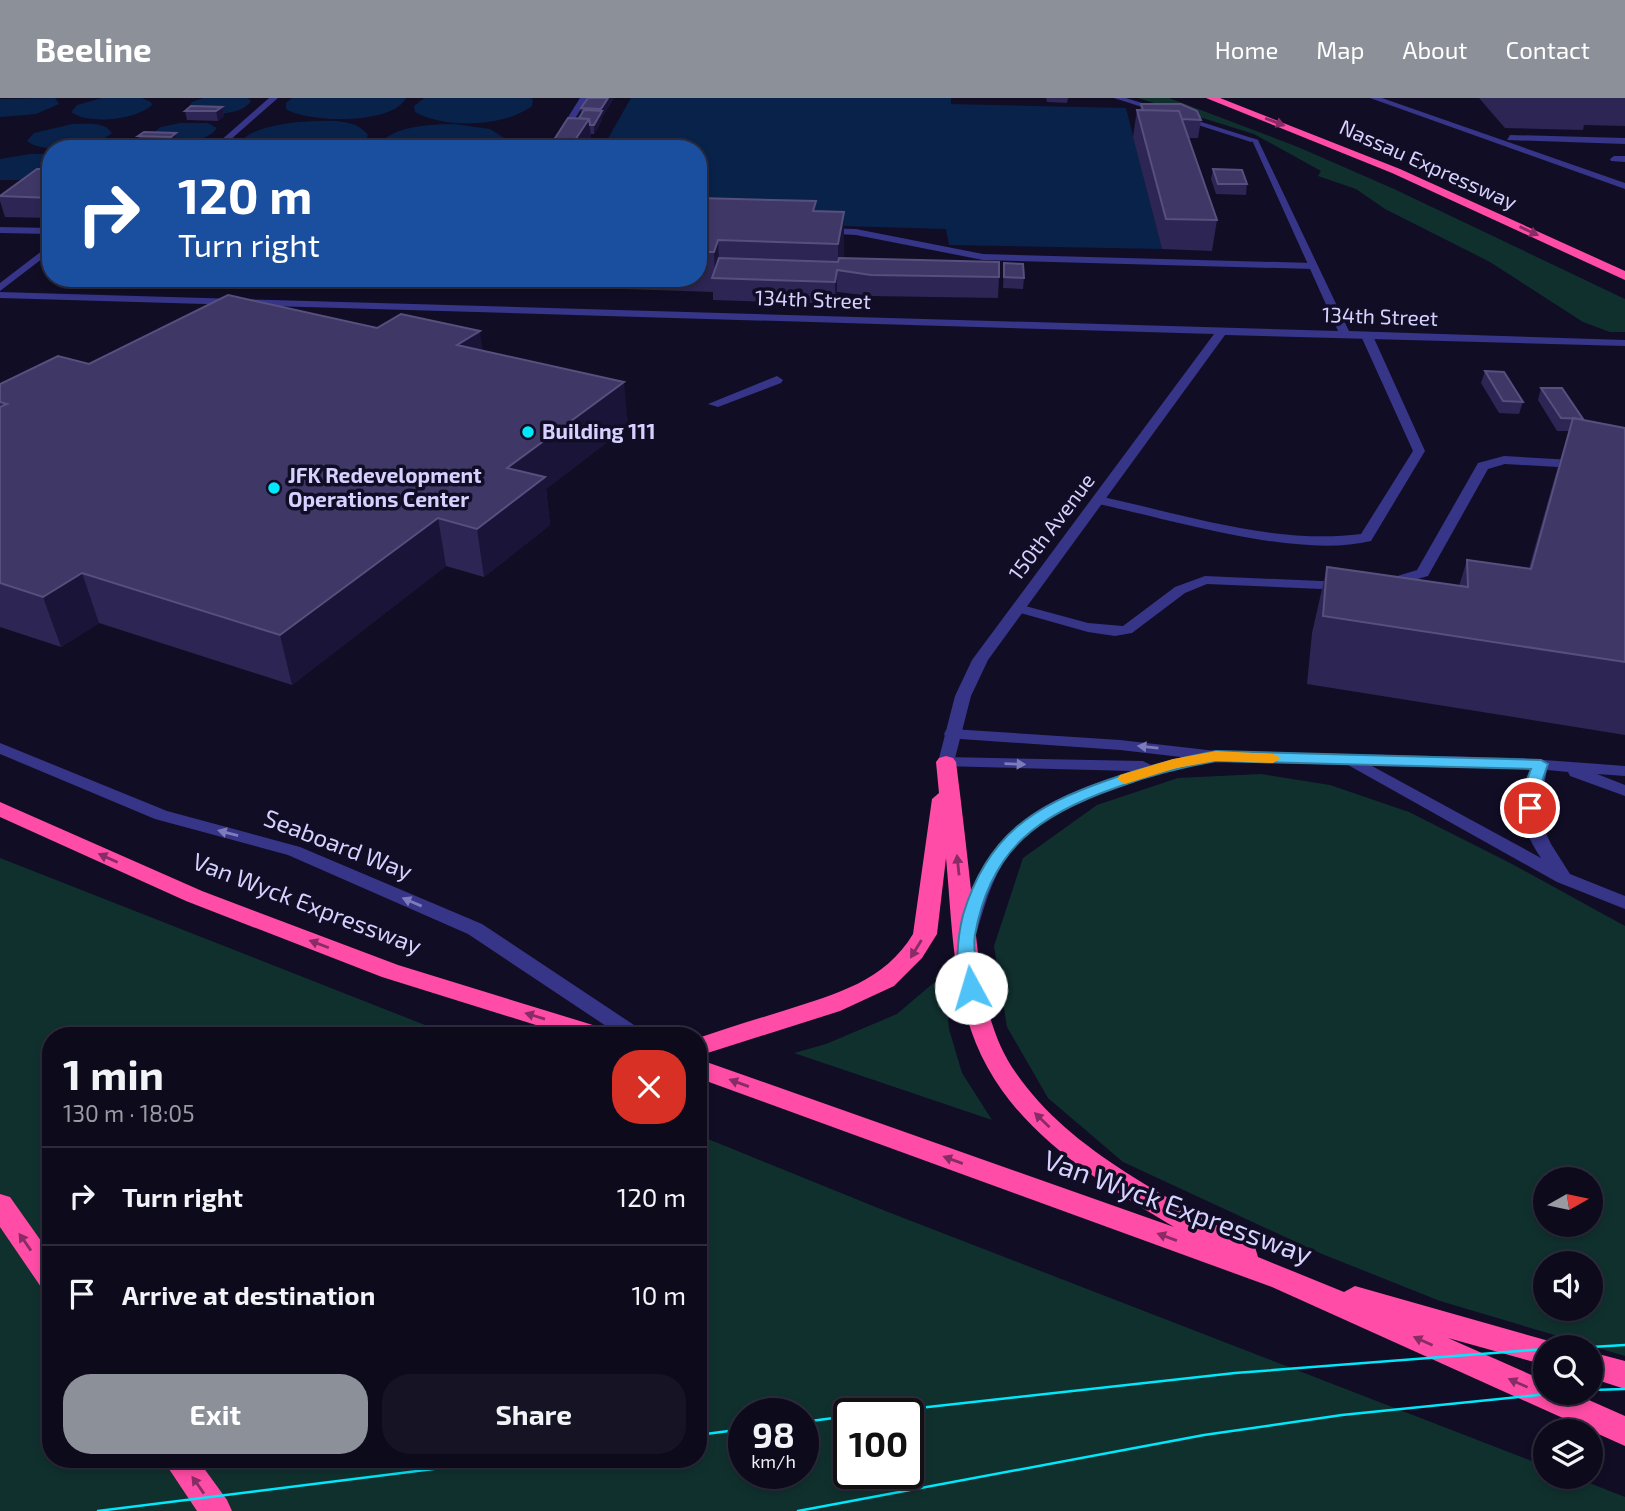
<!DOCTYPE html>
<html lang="en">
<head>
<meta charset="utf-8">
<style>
  body { margin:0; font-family:"Exo 2",sans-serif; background:#161325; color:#f1f3f6; height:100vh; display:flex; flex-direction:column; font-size:26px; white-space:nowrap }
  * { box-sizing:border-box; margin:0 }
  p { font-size:23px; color:#9a9aa3 }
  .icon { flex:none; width:38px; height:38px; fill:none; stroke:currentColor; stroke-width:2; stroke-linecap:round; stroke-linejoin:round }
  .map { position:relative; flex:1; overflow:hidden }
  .details { position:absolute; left:42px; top:929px; width:665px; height:441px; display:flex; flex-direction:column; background:#0d0a1c; border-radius:28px; box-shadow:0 4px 10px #0003,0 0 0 2px #2d2b3b }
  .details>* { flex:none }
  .guide { position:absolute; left:42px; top:42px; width:665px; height:147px; border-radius:28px; box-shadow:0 4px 10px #0003,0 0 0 2px #2d2b3b; background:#1a4fa0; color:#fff; overflow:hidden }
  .needle { width:46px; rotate:81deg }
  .tools { position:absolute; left:1533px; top:1069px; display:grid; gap:14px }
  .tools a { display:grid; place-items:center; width:70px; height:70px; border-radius:50%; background:#0d0a1c; box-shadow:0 4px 10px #0003,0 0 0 2px #2d2b3b; font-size:35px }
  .speed { position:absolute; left:728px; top:1300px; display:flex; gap:14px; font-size:35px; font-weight:700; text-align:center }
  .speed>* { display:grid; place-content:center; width:91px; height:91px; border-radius:50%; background:#0d0a1c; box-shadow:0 4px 10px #0003,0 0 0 2px #2d2b3b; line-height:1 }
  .speed small { font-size:18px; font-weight:400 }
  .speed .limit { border:4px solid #111; border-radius:10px; background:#fff; color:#111 }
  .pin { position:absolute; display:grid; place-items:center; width:60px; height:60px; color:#fff; margin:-30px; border:4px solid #fff; border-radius:50%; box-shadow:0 2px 7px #0007 }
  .me { position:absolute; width:77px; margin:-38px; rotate:354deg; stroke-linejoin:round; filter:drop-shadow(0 0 5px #0008) }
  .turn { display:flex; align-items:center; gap:24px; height:147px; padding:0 21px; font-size:32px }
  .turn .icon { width:91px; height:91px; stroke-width:2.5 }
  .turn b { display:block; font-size:49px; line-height:60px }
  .round { display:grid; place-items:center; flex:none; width:74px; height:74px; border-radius:28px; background:#161325 }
  .headline { display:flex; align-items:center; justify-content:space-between; height:119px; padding:0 21px }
  h1 { font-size:42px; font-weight:700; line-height:52px }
  .button { display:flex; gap:14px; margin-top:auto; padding:14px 21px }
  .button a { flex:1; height:80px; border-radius:28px; background:#8c9099; color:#fff; font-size:28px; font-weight:700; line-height:80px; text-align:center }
  .button a+a { background:#161325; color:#f1f3f6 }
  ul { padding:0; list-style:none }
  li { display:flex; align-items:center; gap:21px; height:98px; padding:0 21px; border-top:2px solid #2d2b3b }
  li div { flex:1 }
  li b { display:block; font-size:26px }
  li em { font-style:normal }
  header { display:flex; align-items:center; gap:42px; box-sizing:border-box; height:98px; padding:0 35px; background:#8c9099; color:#fff }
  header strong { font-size:33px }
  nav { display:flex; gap:38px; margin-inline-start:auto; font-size:24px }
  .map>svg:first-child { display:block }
  .green { fill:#10302e; fill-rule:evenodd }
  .water { fill:#092249 }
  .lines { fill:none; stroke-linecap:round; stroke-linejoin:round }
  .service { fill:#363587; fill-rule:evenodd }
  .minor { fill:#363587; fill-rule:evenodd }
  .tertiary { fill:#363587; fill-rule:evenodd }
  .motorway { fill:#ff4ca6; fill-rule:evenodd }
  .tram { stroke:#00e9fc; stroke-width:2.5 }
  .wall { fill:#2d2554 }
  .shaded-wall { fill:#1a1439 }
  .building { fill:#3f3766; stroke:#57507e; stroke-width:2 }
  .oneway { fill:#882c66 }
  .oneway2 { fill:#7e7bbd }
  .route { fill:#4fc3f7; stroke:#337fa1; stroke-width:2 }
  .slow { fill:#f59e0b }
  .poi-dot { fill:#00e9fc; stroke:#110d25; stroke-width:2.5 }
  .labels { text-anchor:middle; stroke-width:7; stroke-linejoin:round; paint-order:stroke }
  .far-street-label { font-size:21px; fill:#d6d1ff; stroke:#110d25 }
  .far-poi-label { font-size:21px; font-weight:bold; fill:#d6d1ff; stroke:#110d25; text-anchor:start }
  .street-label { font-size:24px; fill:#d6d1ff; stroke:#110d25 }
  .near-street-label { font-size:28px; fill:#d6d1ff; stroke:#110d25 }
</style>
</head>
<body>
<header>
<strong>Beeline</strong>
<nav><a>Home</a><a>Map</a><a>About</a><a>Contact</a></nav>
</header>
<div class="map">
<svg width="1625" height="1413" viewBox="0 0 1625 1413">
  <rect width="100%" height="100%" fill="#110d25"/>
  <!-- green -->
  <path class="green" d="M1138,0h31l129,49 96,42 231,110v33h-15l-27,-10 -93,-60 -105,-53 -29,-20 -38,-13 3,-5 -67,-37z
    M1261,676l69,11 79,27 103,52 113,62v430l-185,-55 -118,-47 -199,-92 -75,-64 -41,-71 -13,-81 29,-88 74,-53 81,-27zM1545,1082h46v45h-46zM1545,1166h46v45h-46z
    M0,760l453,178h-402v424h647v-325l190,77 657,254v11h29l51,20v14h-1625zM744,1316h59v60h-59zM849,1316h59v60h-59z
    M944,876l5,55 13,44 30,47 -198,-67 32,-9 71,-30z"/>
  <!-- water -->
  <path class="water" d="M55,0l4,6 -23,10 -36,3v-18z
    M102,0h40l9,4 1,3c-16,15 -63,20 -81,7l6,-7z
    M203,0h45l3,3c-10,16 -48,15 -63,7l4,-6z
    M292,0h114c-13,27 -98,25 -120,11v-6z
    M424,0h107l2,2 -1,6c-28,21 -87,23 -117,6l-1,-6z
    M631,0h320v6l175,4 36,141 -213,-4 -3,-16 -248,-7v-73h-96z
    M298,24c21,-1 57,-6 70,13l-3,7 -12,7 -113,-1 -1,-6c16,-15 39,-17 59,-20z
    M180,25h28l9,5c-13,19 -48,13 -67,7l11,-8z
    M72,26c13,0 33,-3 40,9 -16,15 -68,22 -85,8l7,-8z
    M454,26l36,5 16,10 -7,10h-120l-1,-4c17,-20 51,-20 76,-21z
    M30,56h21v21l-32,5h-19v-21z"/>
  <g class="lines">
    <!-- service -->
    <path class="service" d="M269,0h9l-58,51h-9z
      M580,0h8l-32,51h-8z
      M1114,0h12l132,42 -7,2z
      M1614,58h11v6l-14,-1 -1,-2z
      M0,129l51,1v6l-51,-1z
      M822,130l34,1 127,25 330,9 5,3 -5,3 -330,-9 -127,-25 -37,-2v-4z
      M51,146v8l-51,39v-8z
      M1367,235l6,3 52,115 -54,90c-74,18 -197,-21 -273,-37l-7,-4 7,-4c85,18 176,49 263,38l52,-83 -52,-115z
      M777,278l6,4 -2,3 -63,24 -10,-3z
      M1504,358l121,7v8l-120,-7 -17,5 -60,107 -42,12 -5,-1 -2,-3 2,-3 36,-11 61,-107z
      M1205,478l139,6 7,4 -7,4 -137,-6 -22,9 -53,40 -17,3 -27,-4 -75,-21 -2,-3 7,-4 70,19 35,3 52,-39z
      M952,631l168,11 96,11 303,7 106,8v10l-28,-2 28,11v11l-55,-20 -2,-4 -21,-2 -8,42 2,11 10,21 19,30 55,22v13l-68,-27 -209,-117 -132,-4 -96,-11 -174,-12 -2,-4 2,-4zM1372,668l159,3c-14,38 -12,55 10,89z
      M946,659l197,4 8,4 22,-6 8,5 -2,4c-62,19 -142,37 -177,97 -12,21 -18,43 -25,66l-3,5h-14l-3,-5c33,-104 75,-128 175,-160l-192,-5 -2,-4z"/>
    <!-- minor -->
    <path class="minor" d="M1370,0h12l243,85v6z
      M1510,37l115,3v6l-118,-4z
      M1251,40l7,2 91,191 276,9v6l-400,-11 -237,325 -17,36 -17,66 -8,5 -8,-5 17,-66 17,-36 242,-326 -1214,-36v-6l1338,39z"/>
    <!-- tertiary -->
    <path class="tertiary" d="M0,645l167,68 133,36 182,77 161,107 3,5h-25l-153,-102 -180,-79 -133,-36 -155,-65z"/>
    <!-- motorway -->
    <path class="motorway" d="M1206,0h14l180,71 225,102v9l-233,-107z
      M946,658l7,2 3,4c6,46 11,92 16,137 7,58 9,125 44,174 56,81 156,125 239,174l3,10 86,35 11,-6 201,57 2,5h-13v17l-97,-27 97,43v12h28l52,23v30l-353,-159 -574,-209v-19l476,168c-87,-52 -179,-107 -207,-210 -15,-51 -16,-107 -21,-159l-9,76 -15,24 -28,28 -54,25 -142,45v-18c30,-10 59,-19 88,-28 50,-16 99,-29 127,-76l19,-135 7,-6 -3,-31 3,-4z
      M0,704l202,89 196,74 211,65 3,6h-41l-189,-59 -196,-76 -186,-84z
      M0,1096l10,3 41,58v35l-10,-3 -41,-60z
      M1591,1254l34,9v28l-34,-11z
      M163,1362h35l29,40 5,11h-35z"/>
    <!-- tram -->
    <path class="tram" d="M1574,1250l51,-3
      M1591,1292l34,-1
      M865,1316l370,-41 310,-24
      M803,1324l46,-6
      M698,1337l46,-6
      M98,1413l407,-51
      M798,1413l406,-76 138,-20 216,-22"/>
  </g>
  <!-- wall -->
  <path class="wall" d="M588,0h26l-12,19v3l-8,14h-3v3l-7,12h-34v-3l29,-28 2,-3v-7z
    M1046,0h22l-1,5 -20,-1z
    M1479,0h146v28l-41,-1 -1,5 -78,-2z
    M1141,6l60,16 -3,18h-10l29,82 -5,31 -50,-2 -29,-112 4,-27h3z
    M222,9l2,9 -6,5 -31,-1 -2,-9z
    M176,35l2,10 -5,4 -33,-1 -2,-10z
    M51,71v49l-46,-1 -5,-16v-6z
    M1213,71l34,15 -1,11 -30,-1 -5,-15z
    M698,100l118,13 28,39 -1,8 156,19 -1,21 -128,-2 -33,-4 -2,12 -122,-4v-8l-149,-5 -1,-9h135z
    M1004,165l20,15 -1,11 -20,-1z
    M367,180h56l-6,10 -49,-1z
    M482,253l146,75 -82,63 4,36 -66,52 -38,-11 -154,119 -193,-62 -38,24 -61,-20v-243l89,-20z
    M1485,273l38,31 -4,12 -20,-1 -18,-30z
    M1541,290l42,31 -1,1 43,8v307l-318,-51 5,-51 15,-66 132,19 8,-26 62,8 25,-88 15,-49h-12l-19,-31z"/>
  <!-- shaded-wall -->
  <path class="shaded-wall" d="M608,0h6l-12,19v3l-8,14v-9l7,-13v-3z
    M222,9l2,9 -6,5 -2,-10z
    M589,21l2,18 -7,12h-12l-1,-3z
    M176,35l2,10 -5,4 -2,-10z
    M844,114v38l-4,21h-2v-27z
    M718,142l2,38h-5l-1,-26z
    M837,172v22l-2,12v-22z
    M415,180h8l-6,10z
    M480,233l6,43 -29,-29z
    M624,284l4,44 -82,63 4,36 -66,52 -7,-48 30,-61z
    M438,420l8,48 -154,119 -12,-50z
    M82,475l17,50 -38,24 -18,-50z"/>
  <!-- building -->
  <path class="building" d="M588,0h20l-7,11 -20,-1z
    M1141,6h40l16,7 4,9 -19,-1 -3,-8 -36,-1z
    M191,8l31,1 -6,4h-31z
    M584,12l18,1 -8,14h-4l-1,-6 -10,-1z
    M1137,12l42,1 38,109 -51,-1z
    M568,20l21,1 -18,27h-21z
    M144,34l32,1 -5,4 -33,-1z
    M37,71h14v29l-51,-2z
    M1213,71l29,1 5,14h-29z
    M698,100l118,3 -3,10 31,1 -6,32 -120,-4 -4,12h-16z
    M719,160l119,4 1,-4 160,4v15l-128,-2 -34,-5 -2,12 -123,-4z
    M1004,165l19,1 1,14 -20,-1z
    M228,197l149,33 24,-14 79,17 -23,14 167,37 -117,86 38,9 -68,52 -39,-11 -158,117 -198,-62 -39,24 -43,-14v-176l7,-3 -7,-2v-18l58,-28 31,8z
    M1485,273l19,1 19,30 -20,-1z
    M1541,290h21l21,31 -22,-1z
    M1573,320l52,10v234l-302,-46 4,-49 141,20 -1,-27 64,9z"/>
  <!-- one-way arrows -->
  <defs><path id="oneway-solid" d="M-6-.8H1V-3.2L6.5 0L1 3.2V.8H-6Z" transform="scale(1.75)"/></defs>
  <g class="oneway">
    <use href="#oneway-solid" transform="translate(1275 24) rotate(21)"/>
    <use href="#oneway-solid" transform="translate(1529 133) rotate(25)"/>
    <use href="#oneway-solid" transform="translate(108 760) rotate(-156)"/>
    <use href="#oneway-solid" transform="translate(958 767) rotate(-96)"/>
    <use href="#oneway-solid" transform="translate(319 846) rotate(-159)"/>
    <use href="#oneway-solid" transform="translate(916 851) rotate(122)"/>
    <use href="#oneway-solid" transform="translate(535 918) rotate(-163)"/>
    <use href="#oneway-solid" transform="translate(739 985) rotate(-160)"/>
    <use href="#oneway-solid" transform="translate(1042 1022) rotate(-136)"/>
    <use href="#oneway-solid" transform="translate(953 1062) rotate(-160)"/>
    <use href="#oneway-solid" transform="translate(1167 1139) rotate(-160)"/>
    <use href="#oneway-solid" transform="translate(25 1144) rotate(-125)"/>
    <use href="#oneway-solid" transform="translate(1423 1243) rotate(-156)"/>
    <use href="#oneway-solid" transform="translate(1518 1285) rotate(-156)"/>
    <use href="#oneway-solid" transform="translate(198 1387) rotate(-125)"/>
  </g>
  <g class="oneway2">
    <use href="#oneway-solid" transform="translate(1148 649) rotate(-174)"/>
    <use href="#oneway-solid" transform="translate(1015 666) rotate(2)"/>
    <use href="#oneway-solid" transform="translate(228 735) rotate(-165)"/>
    <use href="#oneway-solid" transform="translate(412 804) rotate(-157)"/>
  </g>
  <!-- route -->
  <path class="route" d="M1216,653l325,9 7,4 -9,26 -1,18 -8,5 -8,-5 1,-18 8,-21 -315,-8c-34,6 -66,14 -98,26 -78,27 -128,61 -143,148 -3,16 3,37 5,53l-3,5h-13c-11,-19 -6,-58 -1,-78 24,-80 70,-109 145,-135 36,-13 71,-22 108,-29z"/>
  <!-- slow -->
  <path class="slow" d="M1216,653l57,3 8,4 -8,5 -57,-2 -40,7 -51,16 -8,-5 3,-4 53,-16z"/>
  <!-- markers -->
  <g class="poi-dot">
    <circle cx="528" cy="334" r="7"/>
    <circle cx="274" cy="390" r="7"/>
  </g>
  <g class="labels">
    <!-- far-street labels -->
    <g class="far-street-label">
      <text transform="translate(1428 67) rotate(24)" y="7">Nassau Expressway</text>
      <text transform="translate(813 202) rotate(2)" y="7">134th Street</text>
      <text transform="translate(1380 219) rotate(2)" y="7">134th Street</text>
      <text transform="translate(1052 429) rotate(-53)" y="7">150th Avenue</text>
    </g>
    <!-- far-poi labels -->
    <g class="far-poi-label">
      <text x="542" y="341">Building 111</text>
      <text x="288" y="385">JFK Redevelopment<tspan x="288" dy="24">Operations Center</tspan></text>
    </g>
    <!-- street labels -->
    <g class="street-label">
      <text transform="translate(338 747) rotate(21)" y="8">Seaboard Way</text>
      <text transform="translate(307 806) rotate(21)" y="8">Van Wyck Expressway</text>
    </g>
    <!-- near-street labels -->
    <g class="near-street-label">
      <text transform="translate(1178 1109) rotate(20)" y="10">Van Wyck Expressway</text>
    </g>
  </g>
</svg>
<div class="tools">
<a><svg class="needle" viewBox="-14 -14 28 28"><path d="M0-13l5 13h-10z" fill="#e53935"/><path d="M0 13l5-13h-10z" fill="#9a9aa3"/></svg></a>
<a><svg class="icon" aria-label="sound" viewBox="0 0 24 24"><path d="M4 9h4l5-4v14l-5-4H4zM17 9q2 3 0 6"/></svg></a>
<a><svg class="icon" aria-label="search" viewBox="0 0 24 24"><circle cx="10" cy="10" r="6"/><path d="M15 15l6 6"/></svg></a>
<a><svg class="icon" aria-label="layers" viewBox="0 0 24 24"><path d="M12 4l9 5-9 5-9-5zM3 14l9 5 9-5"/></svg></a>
</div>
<div class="speed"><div>98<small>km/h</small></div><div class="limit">100</div></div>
<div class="pin" style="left:1530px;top:710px;background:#d93025"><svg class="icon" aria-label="arrive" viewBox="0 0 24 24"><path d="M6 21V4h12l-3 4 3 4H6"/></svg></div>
<svg class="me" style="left:971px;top:890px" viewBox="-20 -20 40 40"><circle r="19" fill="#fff"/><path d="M0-13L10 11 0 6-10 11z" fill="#4fc3f7"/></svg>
<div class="guide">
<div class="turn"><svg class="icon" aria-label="right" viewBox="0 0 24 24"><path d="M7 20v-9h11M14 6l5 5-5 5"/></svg><div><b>120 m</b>Turn right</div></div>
</div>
<section class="details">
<div class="headline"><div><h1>1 min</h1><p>130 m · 18:05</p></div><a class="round" style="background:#d93025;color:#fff"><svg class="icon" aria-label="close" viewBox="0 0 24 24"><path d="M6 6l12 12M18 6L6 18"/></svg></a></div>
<ul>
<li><svg class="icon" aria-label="right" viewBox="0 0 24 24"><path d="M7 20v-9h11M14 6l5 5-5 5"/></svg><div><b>Turn right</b></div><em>120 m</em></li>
<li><svg class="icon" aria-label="arrive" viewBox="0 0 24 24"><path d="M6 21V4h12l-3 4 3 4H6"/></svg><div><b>Arrive at destination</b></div><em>10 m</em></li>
</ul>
<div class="button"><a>Exit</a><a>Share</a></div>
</section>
</div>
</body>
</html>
